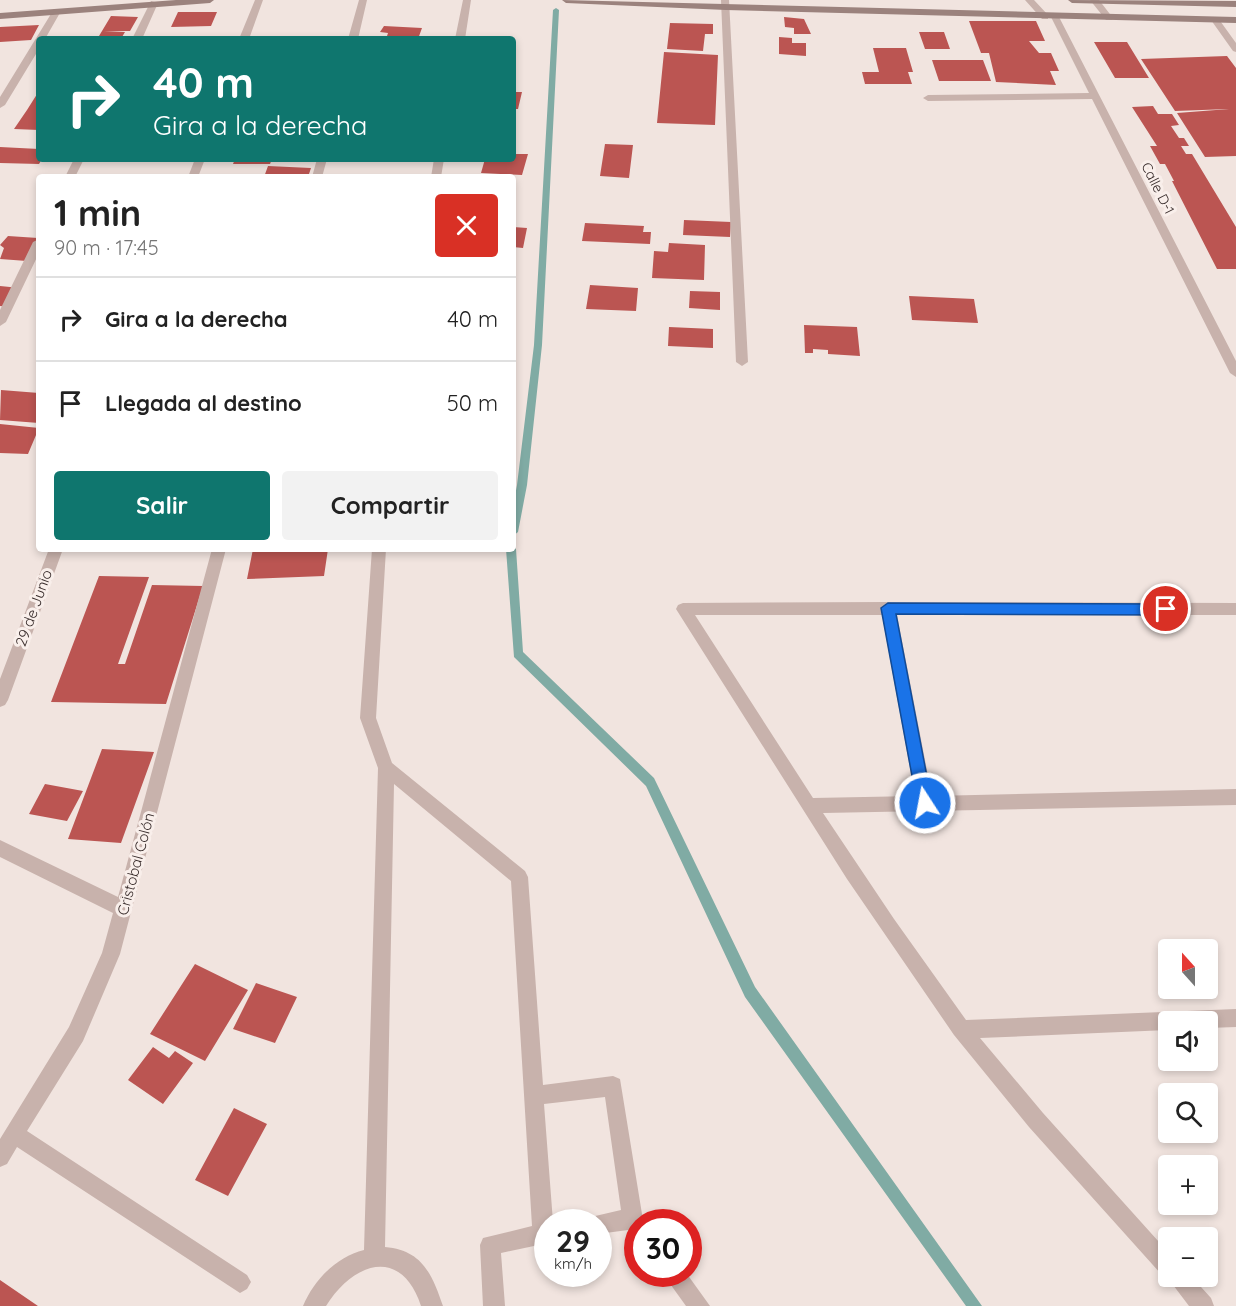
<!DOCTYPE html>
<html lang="es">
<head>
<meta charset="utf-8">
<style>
  body { margin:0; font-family:Quicksand,sans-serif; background:#f2f2f2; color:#222; height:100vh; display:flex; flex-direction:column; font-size:22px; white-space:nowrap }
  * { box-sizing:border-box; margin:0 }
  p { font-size:20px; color:#767676 }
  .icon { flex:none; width:33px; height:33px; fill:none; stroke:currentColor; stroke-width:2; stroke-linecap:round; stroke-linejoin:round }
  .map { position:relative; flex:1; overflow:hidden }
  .side { position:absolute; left:36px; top:174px; width:480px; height:378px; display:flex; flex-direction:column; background:#fff; border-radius:6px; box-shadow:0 3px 9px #0003 }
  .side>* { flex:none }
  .top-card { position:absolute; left:36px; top:36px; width:480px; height:126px; border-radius:6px; box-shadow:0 3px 9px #0003; background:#0f766e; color:#fff; overflow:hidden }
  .needle { width:39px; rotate:339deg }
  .buttons { position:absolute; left:1158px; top:939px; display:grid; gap:12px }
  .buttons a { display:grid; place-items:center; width:60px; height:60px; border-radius:6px; background:#fff; box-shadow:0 3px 9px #0003; font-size:30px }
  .speed { position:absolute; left:534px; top:1209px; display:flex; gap:12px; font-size:30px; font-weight:700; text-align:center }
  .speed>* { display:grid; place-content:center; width:78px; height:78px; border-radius:50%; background:#fff; box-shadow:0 3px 9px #0003; line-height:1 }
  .speed small { font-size:15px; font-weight:400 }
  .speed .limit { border:9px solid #d22; background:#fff; color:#111 }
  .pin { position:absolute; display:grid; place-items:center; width:51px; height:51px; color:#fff; margin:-26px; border:3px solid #fff; border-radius:50%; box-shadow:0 2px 6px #0007 }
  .me { position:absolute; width:66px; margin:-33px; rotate:349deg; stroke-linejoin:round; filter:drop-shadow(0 0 4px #0008) }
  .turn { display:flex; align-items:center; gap:21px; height:126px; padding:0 18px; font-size:27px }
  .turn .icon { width:78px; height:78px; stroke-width:2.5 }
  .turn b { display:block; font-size:42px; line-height:51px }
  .round { display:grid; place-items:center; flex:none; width:63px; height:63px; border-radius:6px; background:#f2f2f2 }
  .headline { display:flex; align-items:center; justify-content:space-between; height:102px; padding:0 18px }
  h1 { font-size:36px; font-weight:800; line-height:45px }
  .action { display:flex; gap:12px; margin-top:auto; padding:12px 18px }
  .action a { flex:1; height:69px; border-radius:6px; background:#0f766e; color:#fff; font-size:24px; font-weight:800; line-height:69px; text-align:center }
  .action a+a { background:#f2f2f2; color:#222 }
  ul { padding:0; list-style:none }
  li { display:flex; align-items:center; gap:18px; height:84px; padding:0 18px; border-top:2px solid #e0e0e0 }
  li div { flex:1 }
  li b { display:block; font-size:22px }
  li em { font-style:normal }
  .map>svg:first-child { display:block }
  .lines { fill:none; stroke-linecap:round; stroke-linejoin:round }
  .stream { fill:#80aba4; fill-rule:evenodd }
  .building { fill:#bb5552 }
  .street { fill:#c8b2ac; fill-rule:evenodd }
  .secondary { fill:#9b827d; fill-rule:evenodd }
  .route { fill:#1a73e8; stroke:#114b97; stroke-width:1.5 }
  .labels { text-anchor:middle; stroke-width:6; stroke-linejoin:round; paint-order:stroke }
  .far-street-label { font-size:14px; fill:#372b2a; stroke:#f9efeb }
  .street-label { font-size:15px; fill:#372b2a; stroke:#f9efeb }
</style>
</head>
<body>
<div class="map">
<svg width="1236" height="1306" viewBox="0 0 1236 1306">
  <rect width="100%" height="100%" fill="#f1e4df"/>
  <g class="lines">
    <!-- stream -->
    <path class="stream" d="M556,8l3,2 -17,335 -15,140 -9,47 -5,4v-29l4,-22 17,-140 19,-335z
      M513,546l3,3 7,103 131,126 101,209 227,319h-16l-221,-309 -99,-211 -132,-129 -8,-108h7z"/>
  </g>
  <!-- building -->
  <path class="building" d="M178,12h39l-6,14 -40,1z
    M111,16l27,1 -8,14h-26l21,1 -3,5 -23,-1z
    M784,17l20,2 7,15h-17v-6l-9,-1z
    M969,21h67l9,20h-16l10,12h12l8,18h-9l6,14 -60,-3 -7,-29h-8z
    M670,23l43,1v10h-8l-2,17 -36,-2z
    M39,25l-8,15 -31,2v-15z
    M384,26l38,2 -4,11h-32l2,-6 -8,-1z
    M919,32h25l6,17h-25z
    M779,37l13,1v5h14v13l-27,-2z
    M1094,42h33l22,36h-34z
    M873,48h33l7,24h-5l4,12h-47l-3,-12h17z
    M664,52l54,3 -3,70 -58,-2z
    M1227,56l9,12v88l-31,1 -28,-44 52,-4 -54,2 -34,-52z
    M932,60h51l8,21h-52z
    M39,91v39l-25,-1 13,-19z
    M513,92h9l-4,17h-5z
    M1153,106l5,8h14l7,11 -8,1 8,12h5l5,8h-8l5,8h6l44,73v42h-19l-45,-88h2l-9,-17h-5l-10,-18h7l-25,-39z
    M605,144l28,1 -4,33 -29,-2z
    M0,147l39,2v10h3l-3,5 -39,-1z
    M513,154h15l-6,21 -41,-2 4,-14h28z
    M235,159h37l-2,5h-37z
    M268,166l43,2 -3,9h-44z
    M684,220l47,2 -1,15 -47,-2z
    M585,223l59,3 -1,6h8l-1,12 -68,-3z
    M513,227l14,1 -4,20 -10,-1z
    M8,236l30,2 -11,23 -27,-2 4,-11 -4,-3z
    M669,243l36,2 -1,35 -52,-2 2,-27 14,1z
    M590,285l48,3 -2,23 -50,-2z
    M0,286l20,2 -11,19 -9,-1z
    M690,291l30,1v18l-31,-2z
    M909,296l65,3 4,24 -66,-3z
    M804,325l53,2 3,29 -32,-2v-4l-15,-1v4h-8z
    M669,327l44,2v19l-45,-2z
    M1,390l38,3v30l-39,-3z
    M0,424l39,4 -11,26 -28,-1z
    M253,549h75l-4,27 -77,3z
    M99,576l50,1 -31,87h7l27,-79 51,1 -37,118 -115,-2z
    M102,749l52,3 -33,91 -53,-4z
    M45,784l38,7 -16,30 -38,-7z
    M195,964l53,26 -43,71 -55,-27z
    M256,983l41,14 -22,46 -42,-14z
    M153,1047l16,11 6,-7 18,12 -30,41 -35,-24z
    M234,1108l33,16 -39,72 -33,-16z
    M0,1280l38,26h-38z"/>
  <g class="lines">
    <!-- street -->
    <path class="street" d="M255,0h8l-14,39h-10z
      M359,0h8l-9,39h-10z
      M463,0h8l-6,39h-10z
      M721,0h8l19,362 -6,4 -6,-4z
      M1025,0h9l14,15v4h-6z
      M1090,0h9l14,18 -1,2h-6z
      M151,1l7,2 -16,36h-10z
      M54,9l7,2 -16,28h-6v10l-34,56 -5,3v-11z
      M1055,14l4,3 177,344v16l-6,-4 -138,-274 -164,2 -5,-3 5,-3 161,-2 -38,-76z
      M1215,17l3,1 18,25v9l-3,-1 -22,-31z
      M74,159h10l-9,18h-10z
      M195,159h10l-7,18h-10z
      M317,159h10l-5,18h-10z
      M434,159h10l-3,18h-10z
      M39,239v14l-33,69 -6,4v-16l33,-68z
      M49,549h14l-55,151 -3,5 -5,2v-28z
      M212,549h14l-106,405 -37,87 -56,90 220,144 4,7 -4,7 -7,4 -223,-146 -10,17 -7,3v-28l69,-112 33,-74 11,-40 -113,-56v-17l118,57z
      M372,549h14l-10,169 16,45 133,108 3,6 15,208 70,-9 7,3 22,135 5,8h-9v14l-10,-6 -30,4v-12h-10l3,-5 30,-7 -16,-113 -61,7 9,118h-5v21l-47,10 4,53h-22l-3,-61 3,-7 49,-12 -21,-345 -117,-97 -9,463c37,3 47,27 58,59h-22c-19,-59 -67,-45 -95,0h-23c11,-26 33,-49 61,-56l14,-482 -18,-50z
      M888,602l348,1v12h-339l35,181 304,-7v16l-413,8 71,106 72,101 270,-11v18l-28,1v-6h-40v8l-188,8 63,75 125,139v24h23l20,22 3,8h-25l-22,-29 -6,-3 -132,-147 -75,-92 -107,-156 -171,-270 2,-4 5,-2zM695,615h187l33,181 -102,2z
      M663,1274h24l23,32h-24z"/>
    <!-- secondary -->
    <path class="secondary" d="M176,0h38l-4,3 -210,16v-6z
      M562,0l674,17v6l-510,-13 -160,-7z
      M1068,0l168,1v6l-164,-4z"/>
  </g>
  <!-- route -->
  <path class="route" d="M888,603l278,1 7,5 -7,6 -270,-1 36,189 -2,5 -5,2 -6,-2 -2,-5 -36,-195z"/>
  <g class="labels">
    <!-- far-street labels -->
    <g class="far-street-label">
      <text transform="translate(1158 188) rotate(63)" y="5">Calle D-1</text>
    </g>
    <!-- street labels -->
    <g class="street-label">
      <text transform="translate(34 608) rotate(-70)" y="5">29 de Junio</text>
      <text transform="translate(136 864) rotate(-75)" y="5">Cristobal Colón</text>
    </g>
  </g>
</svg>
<div class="buttons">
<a><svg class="needle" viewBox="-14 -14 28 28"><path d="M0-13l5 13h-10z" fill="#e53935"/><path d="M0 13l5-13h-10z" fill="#767676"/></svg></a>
<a><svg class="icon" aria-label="sound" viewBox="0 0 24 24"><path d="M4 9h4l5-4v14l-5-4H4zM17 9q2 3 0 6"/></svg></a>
<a><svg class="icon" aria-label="search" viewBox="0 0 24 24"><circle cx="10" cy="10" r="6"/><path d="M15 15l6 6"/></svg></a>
<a>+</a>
<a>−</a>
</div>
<div class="speed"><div>29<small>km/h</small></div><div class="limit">30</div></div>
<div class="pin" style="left:1166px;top:609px;background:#d93025"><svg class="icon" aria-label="arrive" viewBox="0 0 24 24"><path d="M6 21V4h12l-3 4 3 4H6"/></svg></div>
<svg class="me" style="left:925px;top:803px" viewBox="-20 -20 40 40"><circle r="17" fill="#1a73e8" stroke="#fff" stroke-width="3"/><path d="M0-11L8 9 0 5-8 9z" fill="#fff"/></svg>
<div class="top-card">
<div class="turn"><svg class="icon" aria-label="right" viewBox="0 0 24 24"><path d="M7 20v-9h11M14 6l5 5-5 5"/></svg><div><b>40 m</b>Gira a la derecha</div></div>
</div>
<section class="side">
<div class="headline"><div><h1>1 min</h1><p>90 m · 17:45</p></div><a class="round" style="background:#d93025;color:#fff"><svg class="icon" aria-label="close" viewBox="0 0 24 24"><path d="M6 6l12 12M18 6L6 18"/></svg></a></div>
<ul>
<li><svg class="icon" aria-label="right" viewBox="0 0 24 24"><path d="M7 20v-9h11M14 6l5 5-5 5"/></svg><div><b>Gira a la derecha</b></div><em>40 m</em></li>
<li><svg class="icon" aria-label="arrive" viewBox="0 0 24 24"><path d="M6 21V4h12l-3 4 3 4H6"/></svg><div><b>Llegada al destino</b></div><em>50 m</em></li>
</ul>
<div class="action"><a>Salir</a><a>Compartir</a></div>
</section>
</div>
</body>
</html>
